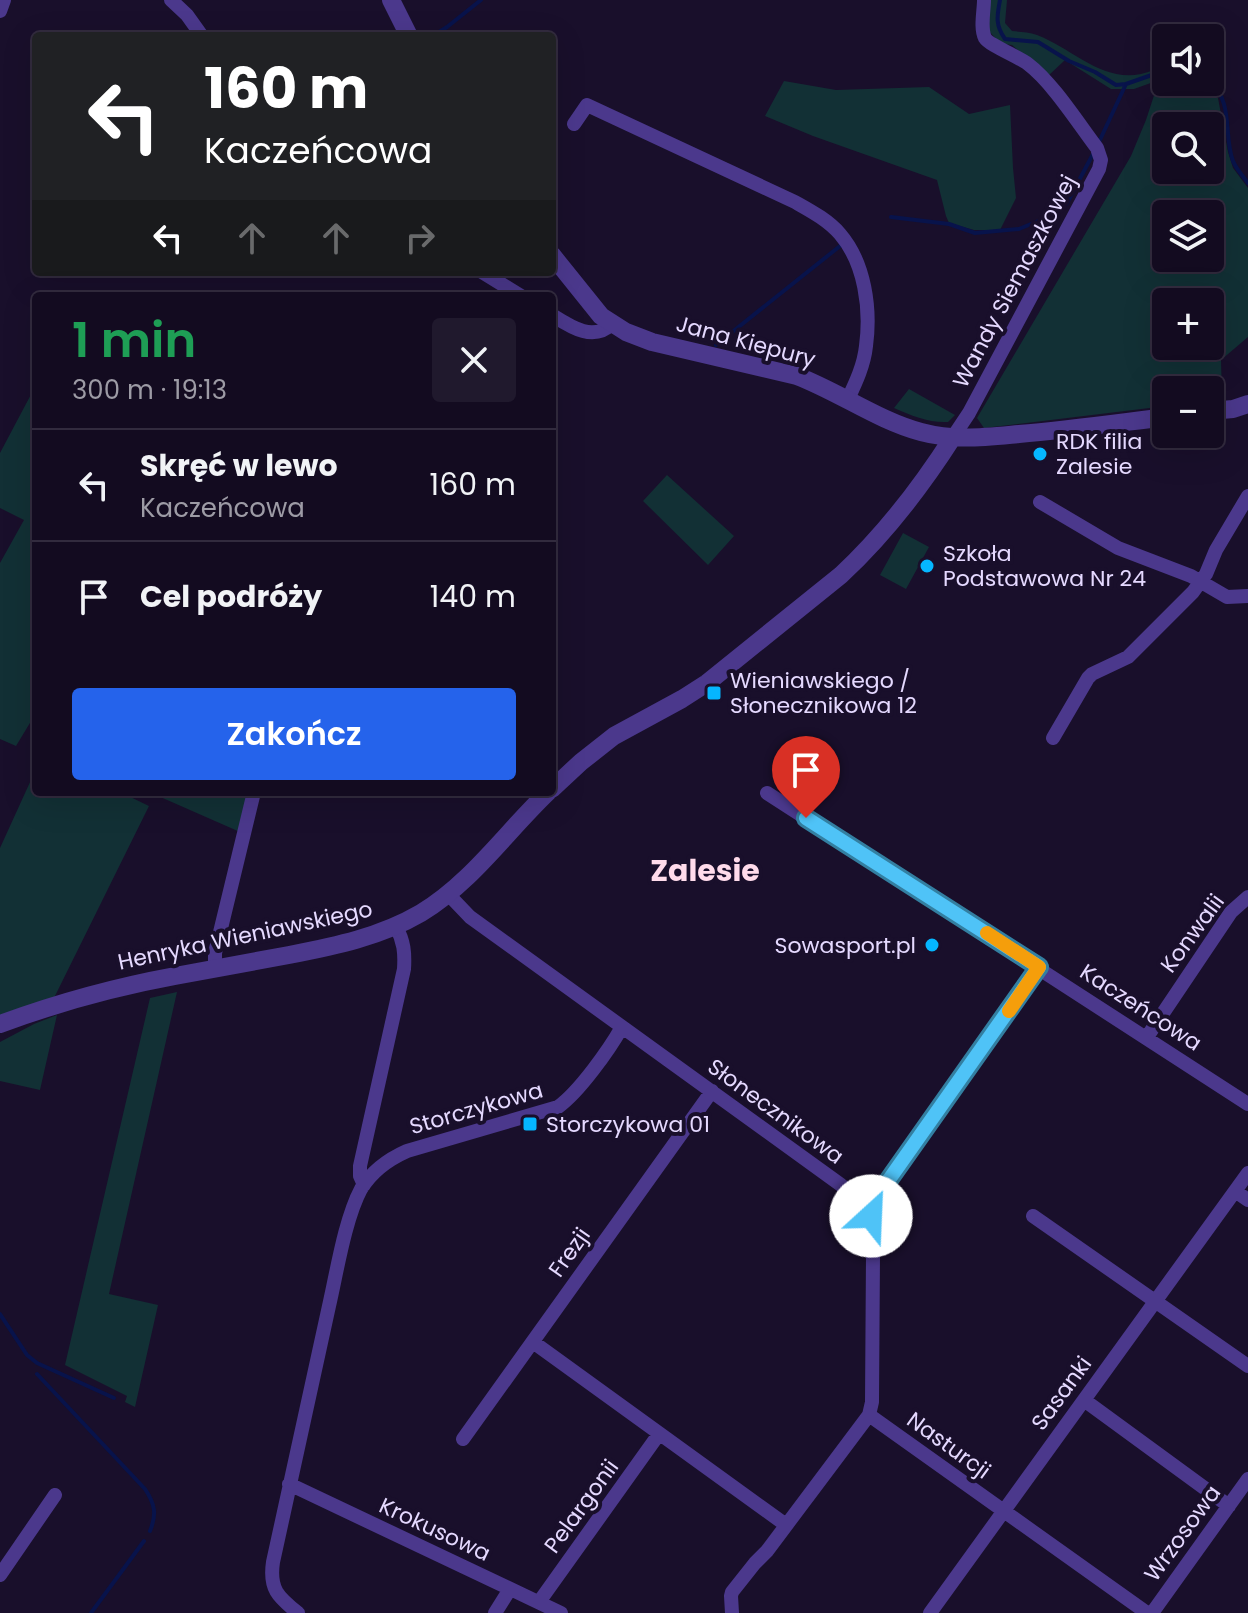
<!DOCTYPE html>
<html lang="pl">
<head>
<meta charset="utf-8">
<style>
  body { margin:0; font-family:Poppins,sans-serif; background:#20192d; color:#f1f3f6; height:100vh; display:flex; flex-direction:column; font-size:30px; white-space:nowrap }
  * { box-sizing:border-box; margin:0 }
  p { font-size:26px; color:#9d9ba5 }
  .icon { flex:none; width:44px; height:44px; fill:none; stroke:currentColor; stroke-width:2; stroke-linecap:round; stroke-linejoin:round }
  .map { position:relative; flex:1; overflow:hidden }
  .sheet { position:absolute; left:32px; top:292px; width:524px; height:504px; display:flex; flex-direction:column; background:#130b20; border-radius:8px; box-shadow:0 8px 32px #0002,0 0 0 2px #322b3e }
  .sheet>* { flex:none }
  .hud { position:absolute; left:32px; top:32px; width:524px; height:244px; border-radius:8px; box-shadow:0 8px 32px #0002,0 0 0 2px #322b3e; background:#202124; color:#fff; overflow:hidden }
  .buttons { position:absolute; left:1152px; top:24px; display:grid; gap:16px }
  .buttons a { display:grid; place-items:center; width:72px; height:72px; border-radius:8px; background:#130b20; box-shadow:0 8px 32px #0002,0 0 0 2px #322b3e; font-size:40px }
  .pin { position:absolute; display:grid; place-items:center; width:68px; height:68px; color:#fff; margin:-82px -34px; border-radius:50% 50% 50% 0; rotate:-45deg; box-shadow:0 0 8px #0007 }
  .pin .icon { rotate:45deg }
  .me { position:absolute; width:88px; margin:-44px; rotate:25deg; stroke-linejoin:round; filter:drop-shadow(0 0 6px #0008) }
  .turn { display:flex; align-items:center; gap:28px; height:168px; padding:0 40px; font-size:36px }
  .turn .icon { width:104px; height:104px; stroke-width:2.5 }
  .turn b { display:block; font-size:56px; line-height:68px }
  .lanes { display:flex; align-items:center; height:76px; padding:0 40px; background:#0003; justify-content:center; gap:40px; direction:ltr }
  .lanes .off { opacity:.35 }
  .round { display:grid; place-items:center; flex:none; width:84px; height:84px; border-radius:8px; background:#20192d }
  .overview { display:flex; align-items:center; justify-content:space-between; height:136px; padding:0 40px }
  h1 { font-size:48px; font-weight:600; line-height:60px; color:#1e9e55 }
  .primary-button { display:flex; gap:16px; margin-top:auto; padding:16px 40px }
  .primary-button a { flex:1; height:92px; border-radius:8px; background:#2563eb; color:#fff; font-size:32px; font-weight:600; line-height:92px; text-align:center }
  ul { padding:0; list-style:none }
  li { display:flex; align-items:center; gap:24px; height:112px; padding:0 40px; border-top:2px solid #322b3e }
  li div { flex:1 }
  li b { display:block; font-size:30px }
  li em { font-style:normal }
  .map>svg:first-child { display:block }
  .green { fill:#123035; fill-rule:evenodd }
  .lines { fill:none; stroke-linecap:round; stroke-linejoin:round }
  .stream { stroke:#08134b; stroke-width:4 }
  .minor { stroke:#4b388c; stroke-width:14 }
  .tertiary { stroke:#4b388c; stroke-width:18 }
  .route-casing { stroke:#337fa1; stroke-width:20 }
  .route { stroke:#4fc3f7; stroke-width:14 }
  .slow { stroke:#f59e0b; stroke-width:14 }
  .poi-dot { fill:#05b6ff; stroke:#190f2b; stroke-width:3 }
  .labels { text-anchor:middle; stroke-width:8; stroke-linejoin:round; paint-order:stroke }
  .street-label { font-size:22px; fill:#e5d9ff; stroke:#190f2b }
  .poi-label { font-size:22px; fill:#e5d9ff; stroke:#190f2b; text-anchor:start }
  .district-label { font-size:30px; font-weight:bold; fill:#ffdbeb; stroke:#190f2b }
</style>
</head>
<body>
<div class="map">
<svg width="1248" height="1613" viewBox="0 0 1248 1613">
  <rect width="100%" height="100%" fill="#190f2b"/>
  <!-- green -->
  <path class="green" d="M988,0h19l-2,23 7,8c8,1 17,1 25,4 41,16 70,54 117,35l5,9h7v3h30l14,8 8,8 10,54 5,16 15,20v149l-27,23 1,39 -12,1v-10h-44v16l-182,22 -7,-10 154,-262 15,-36 13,-40 -25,9h-23l-46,-29 -17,16 -36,-31 -9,-1 -6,-4 -8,-9zM1166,126h44v44h-44zM1166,214h44v44h-44zM1166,302h44v44h-44z
    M784,81l52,9 93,-3 40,27 41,-9 3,63 3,30 -16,32h-26l-25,-7 -3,-7 -9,-36 -124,-44 -48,-20z
    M36,385v328l-20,33 -16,-7v-176l24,-43 -24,-12v-55z
    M909,389l46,26 -7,7c-19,1 -36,-6 -54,-14z
    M667,475l67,61 -26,29 -65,-64z
    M903,533l26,14 -23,42 -26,-14z
    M36,769v23h84l29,14 -95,192 -54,18v-168z
    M149,792h100l-9,40z
    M177,992l-68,302 49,11 -23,102 -10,-5 2,-6 -62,-31 85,-367z
    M57,1015l-17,75 -40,-9v-39l34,-18z"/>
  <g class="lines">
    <!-- stream -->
    <path class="stream" d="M1000,0c-3,16 -5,25 5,39l33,3 31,19 26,11 21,13 10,-1 40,-14
      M433,36l14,-9 34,-27
      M1210,82c24,20 13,53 23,79 3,8 10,15 15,22
      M1099,142l27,-58
      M891,217l58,7 26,9 44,-4 24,-10 24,-16 26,-49
      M716,345l124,-99
      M0,1314l27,41 10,8 77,35
      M37,1374l108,115c10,15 12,25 5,42
      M91,1613l53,-72"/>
    <!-- minor -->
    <path class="minor" d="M171,0l16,15 15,21
      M0,11l4,-11
      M574,124l13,-19 208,97c16,9 33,18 45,32 25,29 31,75 26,112 -2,19 -10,36 -18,53
      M482,272l39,24
      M552,315c19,12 41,27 60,9
      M953,437l16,-24 130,-244 2,-9 -4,-12c-19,-25 -45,-66 -69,-84 -9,-7 -39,-19 -43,-26 -5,-10 -1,-27 -1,-38
      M1040,502l78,46 73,28 36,21 21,-1
      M1053,738l35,-60 4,-4 36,-17 65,-65 13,-18 10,-24 32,-54
      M767,793l481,311
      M448,894l22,23 371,268 21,16 7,7 2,8 2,39 -1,147 -3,13 -102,136 -12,12 -23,29 -1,4 1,17
      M215,969v-16l39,-161
      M1147,1037l84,-125 17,-15
      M364,1185l-4,-9v-10l44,-197c1,-16 0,-28 -8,-42
      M1235,1191l13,9
      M869,1208l170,-241
      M1033,1216l215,150
      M533,1342l253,183
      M1084,1400l145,106
      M869,1415l278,198
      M463,1439l249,-348
      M289,1484l272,129
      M0,1575l55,-80
      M539,1602l120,-168
      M298,1613c-20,-16 -29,-24 -25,-51 18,-86 37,-171 56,-256 8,-35 16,-87 32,-117 11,-18 28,-30 46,-38l151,-44c21,-15 51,-57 64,-80
      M495,1613l15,-24
      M930,1613l318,-440
      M1152,1613l96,-134"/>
    <!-- tertiary -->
    <path class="tertiary" d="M391,0l18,36
      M552,255l49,61 25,16 26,10 145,34c42,16 82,45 124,56 33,9 65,5 98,2 49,-4 98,-11 147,-17
      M1210,411l23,-2 15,-5
      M552,789l29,-27 33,-26 68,-37 25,-16 134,-108c43,-40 80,-88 112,-138
      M0,1024c57,-21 115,-37 175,-48 38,-7 76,-14 114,-21 46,-9 91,-18 132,-42 51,-31 85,-81 127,-121"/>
  </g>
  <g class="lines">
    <!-- route casing -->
    <g class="route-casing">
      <path id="route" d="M806,818l233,149 -170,241 2,8"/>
    </g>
    <!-- route -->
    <use href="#route" class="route"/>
    <!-- slow -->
    <path class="slow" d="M987,933l52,34 -30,44"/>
  </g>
  <!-- markers -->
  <g class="poi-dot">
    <circle cx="1040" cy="454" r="8"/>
    <circle cx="927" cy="566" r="8"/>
    <rect x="706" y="685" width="16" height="16" rx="4"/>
    <circle cx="932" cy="945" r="8"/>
    <rect x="522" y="1116" width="16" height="16" rx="4"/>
  </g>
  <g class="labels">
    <!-- street labels -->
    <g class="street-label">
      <text transform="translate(1014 281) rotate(-62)" y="8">Wandy Siemaszkowej</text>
      <text transform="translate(746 341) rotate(15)" y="8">Jana Kiepury</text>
      <text transform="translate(1192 933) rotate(-54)" y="8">Konwalii</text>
      <text transform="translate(245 935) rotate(-12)" y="8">Henryka Wieniawskiego</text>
      <text transform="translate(1141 1007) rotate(33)" y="8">Kaczeńcowa</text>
      <text transform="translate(476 1108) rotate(-16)" y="8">Storczykowa</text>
      <text transform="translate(776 1111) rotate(36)" y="8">Słonecznikowa</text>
      <text transform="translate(569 1252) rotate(-55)" y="8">Frezji</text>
      <text transform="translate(1061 1393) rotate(-54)" y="8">Sasanki</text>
      <text transform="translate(949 1445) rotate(36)" y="8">Nasturcji</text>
      <text transform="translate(581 1506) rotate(-54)" y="8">Pelargonii</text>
      <text transform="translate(435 1529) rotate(25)" y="8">Krokusowa</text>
      <text transform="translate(1182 1533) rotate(-54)" y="8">Wrzosowa</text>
    </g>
    <!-- poi labels -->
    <g class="poi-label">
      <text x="1056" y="449">RDK filia<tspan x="1056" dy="25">Zalesie</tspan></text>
      <text x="943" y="561">Szkoła<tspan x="943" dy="25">Podstawowa Nr 24</tspan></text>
      <text x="730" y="688">Wieniawskiego /<tspan x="730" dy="25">Słonecznikowa 12</tspan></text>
      <text x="916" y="953" text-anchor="end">Sowasport.pl</text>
      <text x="546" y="1132">Storczykowa 01</text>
    </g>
    <!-- district labels -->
    <g class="district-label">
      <text x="705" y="881">Zalesie</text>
    </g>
  </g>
</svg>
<div class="buttons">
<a><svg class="icon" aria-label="sound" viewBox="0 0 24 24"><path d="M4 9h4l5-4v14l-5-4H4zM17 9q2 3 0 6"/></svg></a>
<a><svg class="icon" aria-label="search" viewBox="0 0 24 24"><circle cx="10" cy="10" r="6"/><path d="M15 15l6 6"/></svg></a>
<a><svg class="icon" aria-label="layers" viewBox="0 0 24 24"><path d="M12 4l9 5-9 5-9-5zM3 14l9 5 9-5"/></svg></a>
<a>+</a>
<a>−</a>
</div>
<div class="pin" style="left:806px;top:818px;background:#d93025"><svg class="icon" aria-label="arrive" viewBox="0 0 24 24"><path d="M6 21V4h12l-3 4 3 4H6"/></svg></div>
<svg class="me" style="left:871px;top:1216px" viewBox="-20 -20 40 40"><circle r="19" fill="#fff"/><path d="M0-13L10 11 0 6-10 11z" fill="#4fc3f7"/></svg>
<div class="hud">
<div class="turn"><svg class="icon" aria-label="left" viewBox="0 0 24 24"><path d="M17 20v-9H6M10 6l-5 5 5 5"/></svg><div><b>160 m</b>Kaczeńcowa</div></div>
<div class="lanes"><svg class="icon" aria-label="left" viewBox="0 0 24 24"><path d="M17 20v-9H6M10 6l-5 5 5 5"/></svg><svg class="icon off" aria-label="ahead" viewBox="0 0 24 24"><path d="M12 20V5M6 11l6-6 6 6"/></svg><svg class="icon off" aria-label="ahead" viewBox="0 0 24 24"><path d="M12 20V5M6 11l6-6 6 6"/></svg><svg class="icon off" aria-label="right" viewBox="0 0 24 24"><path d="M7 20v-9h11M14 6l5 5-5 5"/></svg></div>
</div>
<section class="sheet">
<div class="overview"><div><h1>1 min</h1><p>300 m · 19:13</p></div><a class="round"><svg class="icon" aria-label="close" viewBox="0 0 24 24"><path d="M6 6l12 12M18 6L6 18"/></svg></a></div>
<ul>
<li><svg class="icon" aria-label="left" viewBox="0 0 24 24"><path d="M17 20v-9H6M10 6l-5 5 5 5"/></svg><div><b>Skręć w lewo</b><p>Kaczeńcowa</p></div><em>160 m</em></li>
<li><svg class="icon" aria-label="arrive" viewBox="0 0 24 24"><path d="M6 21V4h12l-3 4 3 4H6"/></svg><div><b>Cel podróży</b></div><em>140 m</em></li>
</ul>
<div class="primary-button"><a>Zakończ</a></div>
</section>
</div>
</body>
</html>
